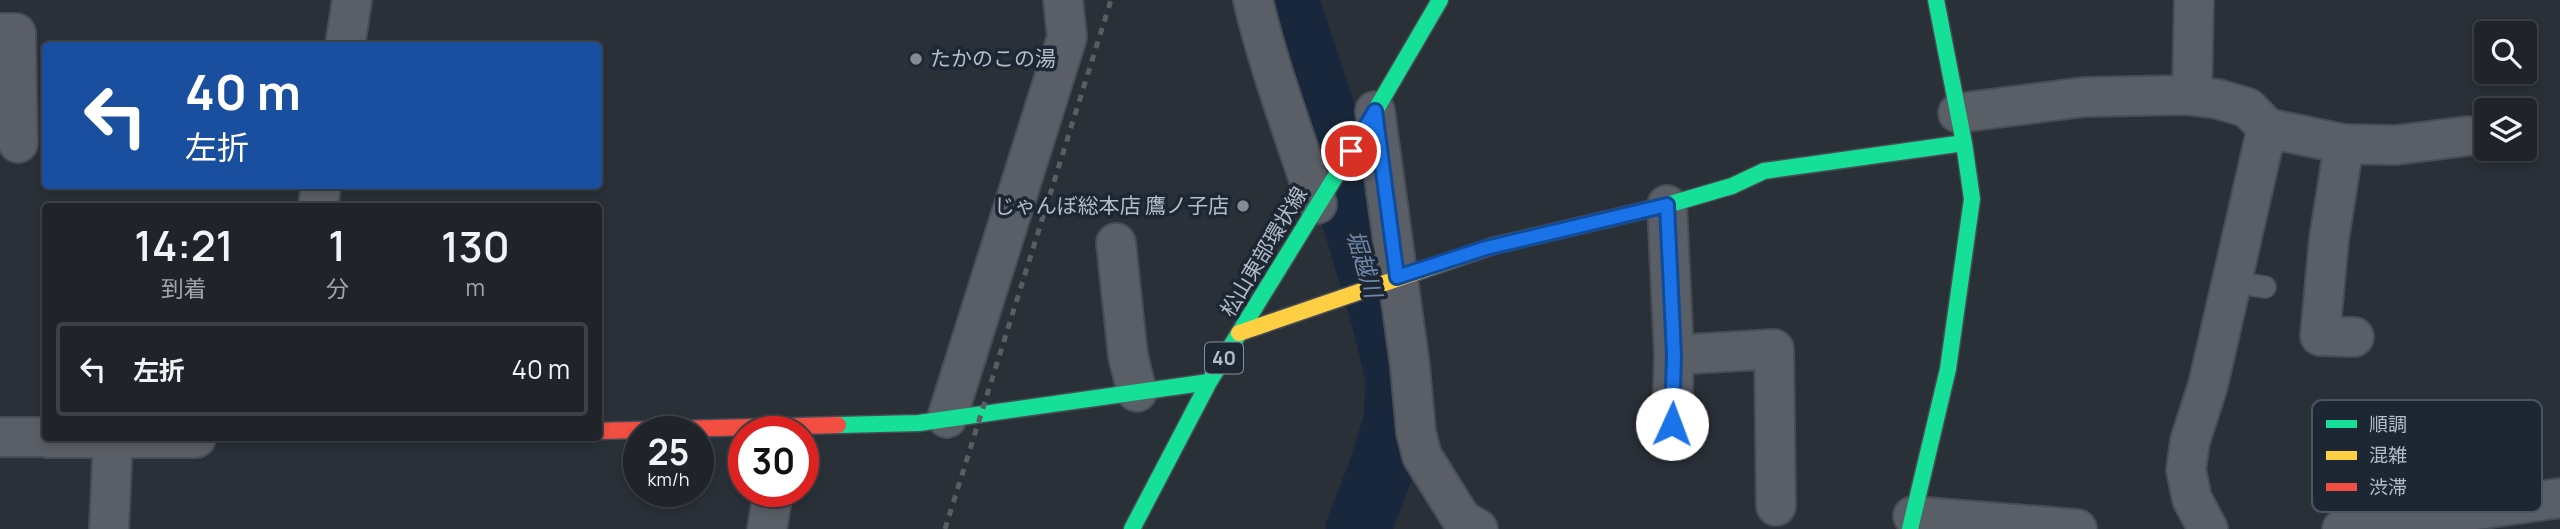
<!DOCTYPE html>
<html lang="ja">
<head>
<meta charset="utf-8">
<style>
  body { margin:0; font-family:Manrope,"Noto Sans JP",sans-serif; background:#2d3036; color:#f1f3f6; height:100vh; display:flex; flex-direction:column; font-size:26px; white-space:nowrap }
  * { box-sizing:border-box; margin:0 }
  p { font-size:23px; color:#a2a4a8 }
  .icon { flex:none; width:38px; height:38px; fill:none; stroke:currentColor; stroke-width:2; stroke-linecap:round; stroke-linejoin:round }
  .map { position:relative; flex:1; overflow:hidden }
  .side { position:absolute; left:42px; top:203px; width:560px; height:238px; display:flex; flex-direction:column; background:#20242a; border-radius:7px; box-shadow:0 4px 10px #0003,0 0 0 2px #3d4147 }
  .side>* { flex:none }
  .top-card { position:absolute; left:42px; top:42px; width:560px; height:147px; border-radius:7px; box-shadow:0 4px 10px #0003,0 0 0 2px #3d4147; background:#1a4fa0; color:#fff; overflow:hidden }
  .tools { position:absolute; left:2474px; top:21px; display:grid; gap:14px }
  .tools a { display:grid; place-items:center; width:63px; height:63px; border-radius:7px; background:#20242a; box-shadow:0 4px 10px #0003,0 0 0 2px #3d4147; font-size:35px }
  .speed { position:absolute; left:623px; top:416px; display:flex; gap:14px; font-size:35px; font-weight:700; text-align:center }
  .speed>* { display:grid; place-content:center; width:91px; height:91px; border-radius:50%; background:#20242a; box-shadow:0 4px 10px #0003,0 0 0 2px #3d4147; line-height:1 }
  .speed small { font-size:18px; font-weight:400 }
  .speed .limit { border:10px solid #d22; background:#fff; color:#111 }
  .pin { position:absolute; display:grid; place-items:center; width:60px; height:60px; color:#fff; margin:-30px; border:4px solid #fff; border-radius:50%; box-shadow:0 2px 7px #0007 }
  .me { position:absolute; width:77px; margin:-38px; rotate:2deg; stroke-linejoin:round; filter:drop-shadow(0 0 5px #0008) }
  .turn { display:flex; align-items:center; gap:24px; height:147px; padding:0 28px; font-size:32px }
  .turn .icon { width:91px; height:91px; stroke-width:2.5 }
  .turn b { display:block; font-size:49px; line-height:60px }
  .eta { display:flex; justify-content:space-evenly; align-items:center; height:119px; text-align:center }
  .eta b { font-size:42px; font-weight:600; line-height:49px }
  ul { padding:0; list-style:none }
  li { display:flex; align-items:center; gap:21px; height:94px; margin:0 14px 10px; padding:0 14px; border:4px solid #3d4147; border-radius:7px }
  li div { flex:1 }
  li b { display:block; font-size:26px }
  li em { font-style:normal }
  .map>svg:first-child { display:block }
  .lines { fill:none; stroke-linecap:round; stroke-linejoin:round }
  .river { stroke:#19273c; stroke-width:65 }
  .lane-casing { stroke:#484c55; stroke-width:24 }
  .street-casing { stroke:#484c55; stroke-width:42 }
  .fast-casing { stroke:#484c55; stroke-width:19 }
  .slow-casing { stroke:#484c55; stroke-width:19 }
  .jam-casing { stroke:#484c55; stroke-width:19 }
  .lane { stroke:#5a5e66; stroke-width:21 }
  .street { stroke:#5a5e66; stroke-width:38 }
  .fast { stroke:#16e098; stroke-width:16 }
  .slow { stroke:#ffcf43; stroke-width:16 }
  .jam { stroke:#f24e42; stroke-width:16 }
  .rail { stroke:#595d64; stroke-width:5; stroke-dasharray:7 7; stroke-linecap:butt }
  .route-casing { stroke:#114b97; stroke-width:18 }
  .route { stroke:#1a73e8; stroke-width:12 }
  .poi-dot { fill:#848b96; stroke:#1d2633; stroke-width:2.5 }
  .labels { text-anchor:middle; stroke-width:7; stroke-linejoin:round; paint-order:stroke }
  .shield { fill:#1d2633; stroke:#878f9c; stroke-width:2 }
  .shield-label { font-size:19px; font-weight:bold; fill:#b4bcc9 }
  .poi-label { font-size:21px; fill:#b4bcc9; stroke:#1d2633; text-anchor:start }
  .street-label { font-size:21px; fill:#b4bcc9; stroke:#1d2633 }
  .water-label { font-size:23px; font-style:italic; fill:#6d86a8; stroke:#1d2633 }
  .key { fill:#1d2633; stroke:#4a5360; stroke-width:2 }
  .key-label { font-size:19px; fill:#b4bcc9 }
</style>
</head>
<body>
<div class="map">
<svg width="2560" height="529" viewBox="0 0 2560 529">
  <rect width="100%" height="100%" fill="#2a3038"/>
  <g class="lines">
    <!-- river -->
    <path class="river" d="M1286,0l35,106 62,210 15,61 -2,44 -16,52 -22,56"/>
    <!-- lane casing -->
    <g class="lane-casing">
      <path id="lane" d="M2232,282l33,5"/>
    </g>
    <!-- street casing -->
    <g class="street-casing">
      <path id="street" d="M1253,0c16,69 42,136 64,204
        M0,33h16l2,110
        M345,46l7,-46
        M2192,95l2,-95
        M1375,111l35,255 6,66 6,24 40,64 16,9
        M1958,113l126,-16 101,-2 33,4 30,9 19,20 77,16 52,1 72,-9
        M2344,144l-15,95 -9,97 34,1
        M1667,205l7,150 -2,69
        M318,206l3,-20
        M1116,243l12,113 9,36
        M1674,355l100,-6 2,157
        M947,418l120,-381 -4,-37
        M0,437h46
        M48,438h148
        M1913,516l164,13
        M109,529l4,-91
        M767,529l6,-37
        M2208,529l-16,-30 -6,-29 4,-29 18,-56 59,-257
        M2342,529l218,-31"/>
    </g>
    <!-- fast casing -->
    <g class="fast-casing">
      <path id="fast" d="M1493,246l174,-41 65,-19 32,-15 200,-28
        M838,425l81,-2 290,-41
        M1132,529l77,-147 155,-252 76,-130
        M1910,529l38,-160 24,-170 -8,-56 -28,-143"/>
    </g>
    <!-- slow casing -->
    <g class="slow-casing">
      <path id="slow" d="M1239,333l254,-87"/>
    </g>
    <!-- jam casing -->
    <g class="jam-casing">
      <path id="jam" d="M598,431l240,-6"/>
    </g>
    <!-- lane -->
    <use href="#lane" class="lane"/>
    <!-- street -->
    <use href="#street" class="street"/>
    <!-- fast -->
    <use href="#fast" class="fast"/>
    <!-- slow -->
    <use href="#slow" class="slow"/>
    <!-- jam -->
    <use href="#jam" class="jam"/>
    <!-- rail -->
    <path class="rail" d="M945,529l166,-529"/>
  </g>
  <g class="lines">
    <!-- route casing -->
    <g class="route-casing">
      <path id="route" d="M1351,151l24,-40 22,166 89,-29 181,-43 7,150 -2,69"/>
    </g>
    <!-- route -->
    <use href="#route" class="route"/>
  </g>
  <!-- markers -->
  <g class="poi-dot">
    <circle cx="916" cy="59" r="7"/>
    <circle cx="1243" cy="206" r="7"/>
  </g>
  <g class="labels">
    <!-- shield labels -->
    <rect class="shield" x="1205" y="342.5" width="38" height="31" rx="5"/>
    <g class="shield-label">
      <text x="1224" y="365">40</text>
    </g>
    <!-- poi labels -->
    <g class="poi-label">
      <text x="930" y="66">たかのこの湯</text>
      <text x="1229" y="213" text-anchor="end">じゃんぼ総本店 鷹ノ子店</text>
    </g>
    <!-- street labels -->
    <g class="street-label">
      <text transform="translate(1264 252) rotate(-59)" y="7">松山東部環状線</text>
    </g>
    <!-- water labels -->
    <g class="water-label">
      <text transform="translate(1364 264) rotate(73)" y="8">堀越川</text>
    </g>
  </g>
  <!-- legend -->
  <rect x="2312" y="400" width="230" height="112" rx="10" class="key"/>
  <rect x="2326" y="420" width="31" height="8" fill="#16e098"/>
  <rect x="2326" y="451" width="31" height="9" fill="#ffcf43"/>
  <rect x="2326" y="483" width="31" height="8" fill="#f24e42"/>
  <g class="key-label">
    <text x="2369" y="431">順調</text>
    <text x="2369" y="462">混雑</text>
    <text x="2369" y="494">渋滞</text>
  </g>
</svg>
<div class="tools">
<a><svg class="icon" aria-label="search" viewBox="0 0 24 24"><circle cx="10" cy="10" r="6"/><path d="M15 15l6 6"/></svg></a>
<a><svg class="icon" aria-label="layers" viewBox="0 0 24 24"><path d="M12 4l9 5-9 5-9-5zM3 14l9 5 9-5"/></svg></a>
</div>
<div class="speed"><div>25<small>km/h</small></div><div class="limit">30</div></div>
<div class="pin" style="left:1351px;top:151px;background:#d93025"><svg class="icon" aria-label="arrive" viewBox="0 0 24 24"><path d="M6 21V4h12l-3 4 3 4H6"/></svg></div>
<svg class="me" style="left:1672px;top:424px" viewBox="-20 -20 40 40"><circle r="19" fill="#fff"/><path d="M0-13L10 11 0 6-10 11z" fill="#1a73e8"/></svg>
<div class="top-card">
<div class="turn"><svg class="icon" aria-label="left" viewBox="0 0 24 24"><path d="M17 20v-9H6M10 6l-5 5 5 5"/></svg><div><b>40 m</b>左折</div></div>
</div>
<section class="side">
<div class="eta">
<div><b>14:21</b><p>到着</p></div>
<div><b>1</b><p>分</p></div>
<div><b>130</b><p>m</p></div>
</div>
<ul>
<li><svg class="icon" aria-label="left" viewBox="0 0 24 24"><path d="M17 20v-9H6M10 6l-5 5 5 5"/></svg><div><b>左折</b></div><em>40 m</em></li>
</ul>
</section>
</div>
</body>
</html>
